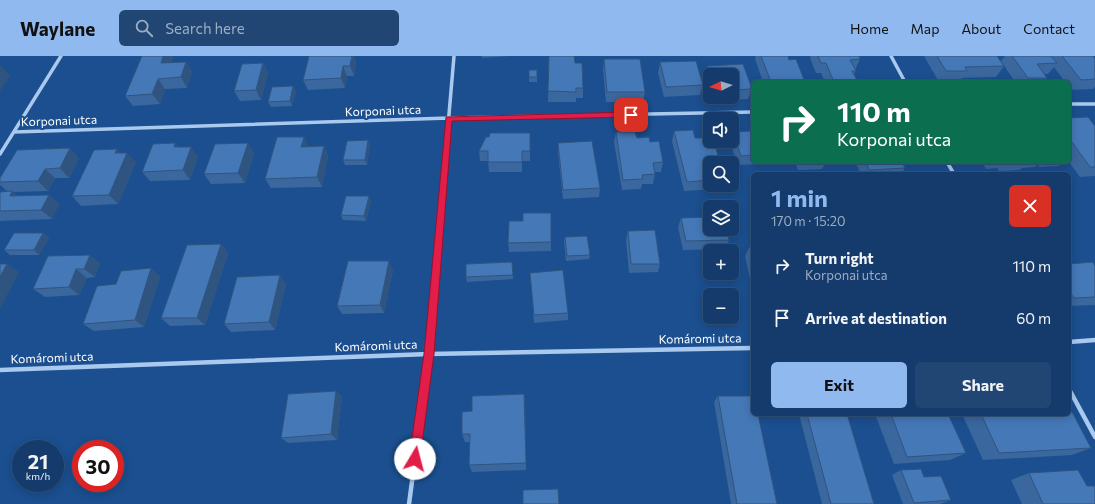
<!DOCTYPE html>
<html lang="en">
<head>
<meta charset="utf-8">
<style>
  body { margin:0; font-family:Commissioner,sans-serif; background:#214673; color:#f1f3f6; height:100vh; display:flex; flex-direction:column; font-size:15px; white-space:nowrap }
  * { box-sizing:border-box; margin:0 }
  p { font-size:13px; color:#9dadc1 }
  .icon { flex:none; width:22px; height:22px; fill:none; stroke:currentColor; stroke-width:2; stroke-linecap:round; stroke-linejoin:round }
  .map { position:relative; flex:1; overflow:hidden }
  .drawer { position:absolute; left:751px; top:116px; width:320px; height:244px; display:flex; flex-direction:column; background:#143b6b; border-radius:6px; box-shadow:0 2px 10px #0003,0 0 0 1px #33557e }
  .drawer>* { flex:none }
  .hud { position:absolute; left:751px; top:24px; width:320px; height:84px; border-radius:6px; box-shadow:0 2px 10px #0003,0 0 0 1px #33557e; background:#0b6e4f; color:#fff; overflow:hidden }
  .needle { width:26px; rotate:265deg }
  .controls { position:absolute; left:703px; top:12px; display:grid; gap:8px }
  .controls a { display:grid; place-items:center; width:36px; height:36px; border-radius:6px; background:#143b6b; box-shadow:0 2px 10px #0003,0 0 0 1px #33557e; font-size:20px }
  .speed { position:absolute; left:12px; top:384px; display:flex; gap:8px; font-size:20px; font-weight:700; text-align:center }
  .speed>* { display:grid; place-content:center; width:52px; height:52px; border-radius:50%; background:#143b6b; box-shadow:0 2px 10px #0003,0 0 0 1px #33557e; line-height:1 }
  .speed small { font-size:10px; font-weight:400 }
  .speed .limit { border:6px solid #d22; background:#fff; color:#111 }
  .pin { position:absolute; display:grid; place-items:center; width:34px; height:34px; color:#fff; margin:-17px; border-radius:8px; box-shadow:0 2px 6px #0006 }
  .me { position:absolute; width:44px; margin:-22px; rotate:8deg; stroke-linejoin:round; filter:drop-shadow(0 0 3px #0008) }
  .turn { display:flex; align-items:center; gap:14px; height:84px; padding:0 20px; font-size:18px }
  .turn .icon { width:52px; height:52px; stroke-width:2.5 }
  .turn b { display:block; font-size:28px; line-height:34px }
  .round { display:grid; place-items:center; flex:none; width:42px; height:42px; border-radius:6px; background:#214673 }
  .overview { display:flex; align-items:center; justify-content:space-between; height:68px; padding:0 20px }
  h1 { font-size:24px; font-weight:700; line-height:30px; color:#90b9f0 }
  .cta { display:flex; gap:8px; margin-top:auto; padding:8px 20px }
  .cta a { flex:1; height:46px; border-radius:6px; background:#90b9f0; color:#111; font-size:16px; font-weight:700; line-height:46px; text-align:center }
  .cta a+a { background:#214673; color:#f1f3f6 }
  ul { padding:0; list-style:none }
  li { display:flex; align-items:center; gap:12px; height:52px; padding:0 20px }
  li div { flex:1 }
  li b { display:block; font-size:15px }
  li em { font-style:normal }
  header { display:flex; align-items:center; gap:24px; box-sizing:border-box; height:56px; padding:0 20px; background:#90b9f0; color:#111 }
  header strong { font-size:19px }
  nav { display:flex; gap:22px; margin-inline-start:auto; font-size:14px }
  .search { width:280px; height:36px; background:#214673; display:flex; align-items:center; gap:10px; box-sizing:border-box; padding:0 14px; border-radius:6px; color:#9dadc1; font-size:15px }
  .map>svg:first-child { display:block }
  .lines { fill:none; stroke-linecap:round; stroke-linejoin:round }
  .street-far1 { stroke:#a9c9ee; stroke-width:3.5 }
  .street { stroke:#a9c9ee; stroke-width:4.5 }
  .wall { fill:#3a679d }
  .shaded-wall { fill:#305480 }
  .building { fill:#4478b7; stroke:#305480 }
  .route { fill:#e11d48; stroke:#92132f }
  .labels { text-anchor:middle; stroke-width:4; stroke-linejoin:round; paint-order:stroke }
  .street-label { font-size:12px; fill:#fff; stroke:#1b4f8f }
</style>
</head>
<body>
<header>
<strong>Waylane</strong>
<div class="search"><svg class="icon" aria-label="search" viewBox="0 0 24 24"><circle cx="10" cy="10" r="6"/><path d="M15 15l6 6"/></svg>Search here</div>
<nav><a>Home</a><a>Map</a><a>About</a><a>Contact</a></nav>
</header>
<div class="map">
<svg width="1095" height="448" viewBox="0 0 1095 448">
  <rect width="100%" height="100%" fill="#1b4f8f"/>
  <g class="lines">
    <!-- street-far1 -->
    <path class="street-far1" d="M891,0l14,26
      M1069,48h26
      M14,76l435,-14 304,-6
      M0,98l61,-98
      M947,106l7,12
      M437,198l17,-198"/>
    <!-- street -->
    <path class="street" d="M1069,286l26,-2
      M0,314l429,-16 324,-6
      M1069,333l26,48
      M409,448l20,-150 8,-101"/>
  </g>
  <!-- wall -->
  <path class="wall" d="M142,0h30l1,2 -2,5 15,-1 6,10 -5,16 -22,1 -5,15 -27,2 -8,-10z
    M482,0h28l-28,2z
    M549,0l26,7 8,25v10h-7v4h-28z
    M756,0h32l1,4 16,22h-42l-8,-23z
    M811,0h48l1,3 -5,11 1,1 -2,3 4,8h-33l-4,-9h-5l-6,-15z
    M924,0h73l7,10 -8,11 -34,1 -2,3 -21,1z
    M1005,0h88l2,3v28l-2,2 -22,1 -2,-3v-5h-4l-11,-15 -6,7h-4l3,4 -4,4h-28l-14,-21z
    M604,3l41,33 -2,10h-37l-3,-32z
    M356,6l-2,14h-7l-2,12 -37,2 -5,-10z
    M660,6l43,23 -3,10 -36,2 -6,-24z
    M263,7l5,10 -7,27 -21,1 -6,-10z
    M743,8l9,25 -4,10 -36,2 -1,-4h21v-22h-22v19l-6,-18 3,-10z
    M529,14h8v12h-8z
    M293,30l3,6 -4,14 -21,1 -3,-5z
    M1069,62l26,8v50l-15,1 -11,-15z
    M674,75l21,7 9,7 6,18v22h7l-2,4 -31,2 -12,-50z
    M753,75v31h10l-1,2 -25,1 -7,-24h2v-6l1,-3z
    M616,76l34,10 13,20 -2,10h-6v2l-2,10h-11l-1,5 -19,1 -8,-48z
    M304,81l4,10 16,-1 4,10 -6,31 -51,1 -6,-9z
    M368,84l2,5 -3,20h-22l-2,-5z
    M530,86v19h-8v11h-33l-1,-11h-8l-1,-10z
    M175,87l3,4 20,9 -8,24 -40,1 -8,-9z
    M558,87l42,45 -1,9 -36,2 -5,-46z
    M117,93l3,4 16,9 -18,42 -37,2 -9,-10z
    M254,97l-9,30 -34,1 -7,-10z
    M79,102l-10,20h-14l-7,13 -35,1 4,4 32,-1 10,9 -7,15 -52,2v-29h8l-8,-7v-7z
    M795,106h31l-4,7 -24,1z
    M855,106h47l3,6 -4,6h-40z
    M982,106h81l-4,4 -20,1 -1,-3 -3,3 -13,1 -3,2 -20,1 -2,-3 -11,1z
    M369,140l2,5 -5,20 -23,-1 -2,-5z
    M551,157v38l-42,1 -1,-9 15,-22z
    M681,162l29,11 19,11 -4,9 -42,1 -5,-23z
    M628,175l32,33 -2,8 -29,1 -3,-33z
    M43,177l6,5 -10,17h-29l-6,-5z
    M565,181l25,18 -1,4 -23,2 -2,-19z
    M221,188l7,9 -23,72 -35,1 -9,-8z
    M751,188h2v48l-8,-36z
    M48,200l52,7 -5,14 -8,1 -8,17 -34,2 -12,-8z
    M512,206l1,17 -46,3 -1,-5z
    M1069,208l26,2v39l-26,1z
    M151,212l9,9 -16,50 -50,4 -11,-7 33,-40z
    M393,214l-9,43 -42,1 -5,-8z
    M530,217l38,40v7l-34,3z
    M286,228l-11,46 -44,2 -7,-8z
    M336,335l6,6 -5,43 -49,3 -7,-5z
    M524,338l1,8 1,68 -54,2 -3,-7 1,-23h-5l-3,-8 10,-23z
    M718,340l59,108h-46l-17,-102z
    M799,358h48l27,90h-52z
    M875,358h73l18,39 -16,7 -56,4z
    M962,358h107l22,34 -19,7 -89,5z
    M901,414l23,7 27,23 -11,4h-37l-11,-29z
    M1029,417l58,13 8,18h-73l-11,-24z"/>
  <!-- shaded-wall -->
  <path class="shaded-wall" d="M163,0h9l1,2 -6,15 -6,-10z
    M352,0h2l2,6 -2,14 -4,-10z
    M186,6l6,10 -5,16 -6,-11z
    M263,7l5,10 -7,27 -5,-10z
    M1,10l9,10 -10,15v-24z
    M343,10l4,10 -2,12 -4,-10z
    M158,23l7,10 -5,15 -8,-10z
    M293,30l3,6 -4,14 -2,-5z
    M304,81l4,10h-7z
    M368,84l2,5 -3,20 -2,-5z
    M175,87l7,10 -8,-6z
    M248,87l6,10 -9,30 -7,-10z
    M324,90l4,10 -6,31 -5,-10z
    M191,91l7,9 -8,24 -7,-10z
    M70,92l9,10 -10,20 -9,-10z
    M117,93l8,10 2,-6 9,9 -18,42 -9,-9 6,-42z
    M45,113l10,9 -7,13 -10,-10z
    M12,135l11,10 -13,-5z
    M49,139l10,9 -7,15 -11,-9z
    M369,140l2,5 -5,20 -2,-5z
    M43,177l6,5 -10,17 -5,-5z
    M221,188l7,9 -23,72 -8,-7z
    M90,199l10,8 -5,14 -11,-8z
    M389,205l4,9 -9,43 -4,-8z
    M7,208l12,8 -19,37v-32z
    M151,212l9,9 -16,50 -9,-7z
    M76,213l11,9 -8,17 -10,-8z
    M280,219l6,9 -11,46 -6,-8z
    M336,335l6,6 -5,43 -6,-6z
    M524,338l1,8 1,68v-7z"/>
  <!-- building -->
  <path class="building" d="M142,0h21l-2,7 25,-1 -5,15 -23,2 -6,15 -27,2z
    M309,0h43l-2,10h-7l-2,12 -38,2z
    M549,0h25l1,7h7l1,25h-7v4l-28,-1z
    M761,0h27l1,4 7,-1 9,23h-34z
    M818,0h41l1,3 -10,1 6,11h-4l6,11h-24l-8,-19h-5z
    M937,0h60l7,10 -39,1 2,4h-21z
    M1012,0h39l6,7 -20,1 10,14h-19z
    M1062,0h31l2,3v20l-14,1z
    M604,3h36l5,33h-38z
    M696,5l7,24 -37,2 -6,-25z
    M263,7l-7,27 -22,1 8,-27z
    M743,8l9,25 -20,1v-15h-22l-3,-9z
    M529,14h8v7h-8z
    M293,30l-3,15 -22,1 4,-15z
    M1088,61l7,9v41h-5l-21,-29v-20z
    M693,74l2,8h7l2,7h11l5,18h-10v17l-23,2 -13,-51z
    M753,75v24l-12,1 -8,-24z
    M616,76h19l2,6 12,-1 1,5 9,-1 4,21 -10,1 2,11 -13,1 1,4 -20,1z
    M490,77h40v18h-8v11h-34v-11h-9l7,-14h3z
    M277,81h27l-3,10 23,-1 -7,31 -52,2z
    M368,84l-3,20h-22l4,-19z
    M592,85l8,47 -37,2 -5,-47z
    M175,87l-1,4h17l-8,23 -41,2 11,-28z
    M248,87l-10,30 -34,1 11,-30z
    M70,92l-10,20 -15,1 -7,12 -38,1v-4l17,-28z
    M117,93l-2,4h12l-18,42 -37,1 22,-46z
    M866,106h36l3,6 -36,2z
    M1005,117l41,1h-40z
    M12,135l-2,5 39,-1 -8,15 -41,1v-19z
    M346,140h23l-5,20 -23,-1z
    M523,157h28v29l-43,1 1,-22h14z
    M710,161v12h17l2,11 -43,1 -5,-23z
    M655,174l5,34h-29l-3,-33z
    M14,177h29l-9,17h-30z
    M587,180l3,19 -23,1 -2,-19z
    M221,188l-24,74h-36l26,-73z
    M751,188h2v9z
    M90,199l-6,14h-8l-7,18 -36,2 15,-33z
    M348,205h41l-9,44 -43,1z
    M512,206l1,13 -47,2v-13z
    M1093,206l2,4v31l-21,1 -5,-7v-27z
    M0,208h7l-7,13z
    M151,212l-16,52 -52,4 14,-38 19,-2 5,-13z
    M563,214l5,43 -34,2 -4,-42z
    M280,219l-11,47 -45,2 13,-47z
    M336,335l-5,43 -50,4 7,-44z
    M524,338l2,69 -57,2 1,-31h-8v-22l10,-1v-15z
    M718,340h35v18h5l19,90h-40z
    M1069,350l22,42 -92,5 -18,-39h88z
    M807,358h40l27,90h-43z
    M891,358h57l18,39 -59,4z
    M921,413l3,8 17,-1 10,24 -37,3 -13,-33z
    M1078,414l9,16h8v18h-52l-14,-31z
    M558,433l1,15h-36v-14z"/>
  <!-- route -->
  <path class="route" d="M631,56l4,3 -4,2 -179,4 -18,233 -14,105 -1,4 -4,2 -4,-2 -2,-4 15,-105 22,-237z"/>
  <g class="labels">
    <!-- street labels -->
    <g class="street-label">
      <text transform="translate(383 55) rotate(-2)" y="4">Korponai utca</text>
      <text transform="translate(59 65) rotate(-2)" y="4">Korponai utca</text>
      <text transform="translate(700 283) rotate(-1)" y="4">Komáromi utca</text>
      <text transform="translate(376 290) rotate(-2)" y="4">Komáromi utca</text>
      <text transform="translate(52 302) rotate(-2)" y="4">Komáromi utca</text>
    </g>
  </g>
</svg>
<div class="controls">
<a><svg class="needle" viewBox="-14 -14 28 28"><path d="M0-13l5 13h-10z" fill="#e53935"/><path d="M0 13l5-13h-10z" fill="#9dadc1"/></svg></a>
<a><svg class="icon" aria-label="sound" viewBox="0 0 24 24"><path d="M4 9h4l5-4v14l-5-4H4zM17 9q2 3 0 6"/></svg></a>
<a><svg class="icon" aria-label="search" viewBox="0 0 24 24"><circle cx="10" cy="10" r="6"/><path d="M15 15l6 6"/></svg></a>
<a><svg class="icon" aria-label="layers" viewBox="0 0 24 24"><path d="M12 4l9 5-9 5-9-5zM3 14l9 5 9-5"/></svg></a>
<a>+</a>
<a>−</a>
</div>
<div class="speed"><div>21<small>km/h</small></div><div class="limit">30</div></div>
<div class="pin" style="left:631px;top:59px;background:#d93025"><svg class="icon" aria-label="arrive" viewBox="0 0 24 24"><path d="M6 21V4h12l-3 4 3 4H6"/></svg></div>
<svg class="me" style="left:415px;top:403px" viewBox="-20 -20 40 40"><circle r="19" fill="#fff"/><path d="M0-13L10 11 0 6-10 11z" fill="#e11d48"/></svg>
<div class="hud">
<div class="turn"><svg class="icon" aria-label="right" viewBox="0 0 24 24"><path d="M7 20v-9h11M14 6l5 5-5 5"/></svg><div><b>110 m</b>Korponai utca</div></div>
</div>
<section class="drawer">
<div class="overview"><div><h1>1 min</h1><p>170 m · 15:20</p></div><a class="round" style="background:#d93025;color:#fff"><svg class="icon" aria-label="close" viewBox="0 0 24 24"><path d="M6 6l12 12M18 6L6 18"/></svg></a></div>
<ul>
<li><svg class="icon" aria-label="right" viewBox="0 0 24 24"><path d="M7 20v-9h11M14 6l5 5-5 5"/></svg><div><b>Turn right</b><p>Korponai utca</p></div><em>110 m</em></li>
<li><svg class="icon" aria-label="arrive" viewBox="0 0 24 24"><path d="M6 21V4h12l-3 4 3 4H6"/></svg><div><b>Arrive at destination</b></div><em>60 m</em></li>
</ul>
<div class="cta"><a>Exit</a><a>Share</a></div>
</section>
</div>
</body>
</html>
